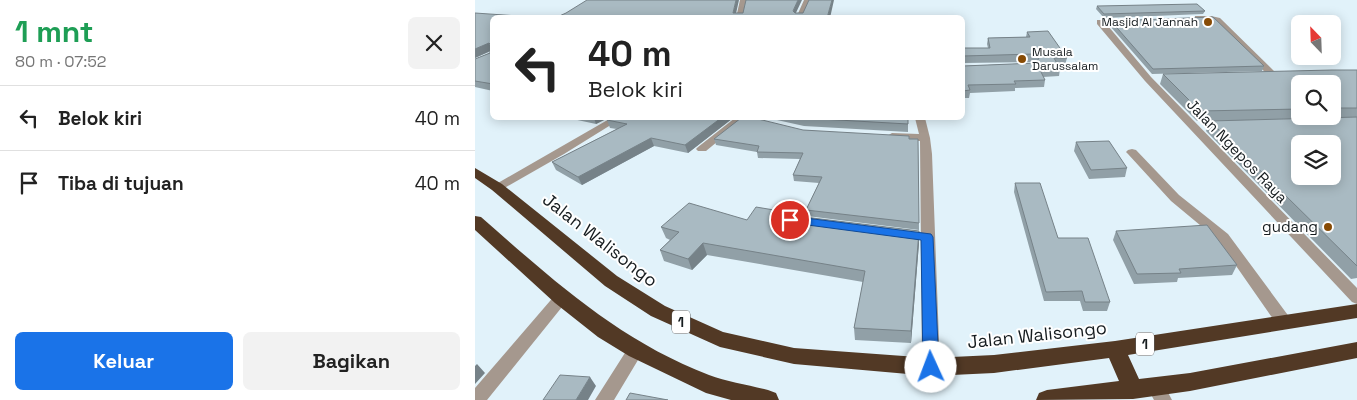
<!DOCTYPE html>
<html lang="id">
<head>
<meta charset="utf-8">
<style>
  body { margin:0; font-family:"Space Grotesk",sans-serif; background:#f2f2f2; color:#222; height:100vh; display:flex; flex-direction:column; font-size:19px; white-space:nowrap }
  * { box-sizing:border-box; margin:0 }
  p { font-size:16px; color:#767676 }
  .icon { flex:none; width:28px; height:28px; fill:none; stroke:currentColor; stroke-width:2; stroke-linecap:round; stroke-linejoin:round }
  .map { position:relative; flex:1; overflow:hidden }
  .panel { display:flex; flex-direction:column; background:#fff; width:475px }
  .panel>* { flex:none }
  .hud { position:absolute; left:15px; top:15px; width:475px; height:105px; border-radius:8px; box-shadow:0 2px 12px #0003; background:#fff; color:#222; overflow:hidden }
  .needle { width:32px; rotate:337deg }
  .fabs { position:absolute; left:816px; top:15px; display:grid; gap:10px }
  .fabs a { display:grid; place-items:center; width:50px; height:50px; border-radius:8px; background:#fff; box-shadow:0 2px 12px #0003; font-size:25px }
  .pin { position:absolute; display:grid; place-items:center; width:42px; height:42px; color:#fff; margin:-21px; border:2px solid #fff; border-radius:50%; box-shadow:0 1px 5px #0007 }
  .me { position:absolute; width:55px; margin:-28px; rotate:358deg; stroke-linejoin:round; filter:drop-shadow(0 0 4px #0008) }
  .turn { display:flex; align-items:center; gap:18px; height:105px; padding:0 15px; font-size:22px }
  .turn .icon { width:65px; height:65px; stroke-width:2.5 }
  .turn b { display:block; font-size:35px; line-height:42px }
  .round { display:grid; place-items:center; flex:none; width:52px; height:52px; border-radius:8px; background:#f2f2f2 }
  .headline { display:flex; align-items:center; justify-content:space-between; height:85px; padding:0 15px }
  h1 { font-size:30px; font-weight:700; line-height:38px; color:#1e9e55 }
  .cta { display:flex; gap:10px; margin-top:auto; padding:10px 15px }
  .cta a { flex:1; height:58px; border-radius:8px; background:#1a73e8; color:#fff; font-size:20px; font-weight:700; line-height:58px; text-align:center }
  .cta a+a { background:#f2f2f2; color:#222 }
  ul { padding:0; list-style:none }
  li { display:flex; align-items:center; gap:15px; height:65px; padding:0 15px; border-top:1px solid #e0e0e0 }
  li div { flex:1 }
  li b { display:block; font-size:19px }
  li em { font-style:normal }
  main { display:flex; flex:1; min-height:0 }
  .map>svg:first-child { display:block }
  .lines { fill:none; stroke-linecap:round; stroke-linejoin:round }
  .lane { fill:#a5988e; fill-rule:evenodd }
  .street { fill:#a5988e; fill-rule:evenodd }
  .highway { fill:#523925; fill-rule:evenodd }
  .wall { fill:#91a0a7; fill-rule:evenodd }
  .shaded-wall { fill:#768288 }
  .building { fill:#a9bac2; stroke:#768288; fill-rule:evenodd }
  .route { fill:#1a73e8; stroke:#114b97 }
  .poi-dot { fill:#874b05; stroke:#fff; stroke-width:2 }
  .labels { text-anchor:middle; stroke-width:4; stroke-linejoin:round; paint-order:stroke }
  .far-poi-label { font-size:12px; fill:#161c1f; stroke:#fff; text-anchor:end }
  .shield { fill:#fff; stroke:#5c6062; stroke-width:1 }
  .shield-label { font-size:14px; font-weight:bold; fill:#161c1f }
  .street-label { font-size:15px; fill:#161c1f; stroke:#fff }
  .poi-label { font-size:15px; fill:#161c1f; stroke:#fff; text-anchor:end }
  .near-street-label { font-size:18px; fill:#161c1f; stroke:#fff }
</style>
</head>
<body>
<main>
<section class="panel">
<div class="headline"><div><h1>1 mnt</h1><p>80 m · 07:52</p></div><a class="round"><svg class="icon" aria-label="close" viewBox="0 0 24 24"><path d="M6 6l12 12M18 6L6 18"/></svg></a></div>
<ul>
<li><svg class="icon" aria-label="left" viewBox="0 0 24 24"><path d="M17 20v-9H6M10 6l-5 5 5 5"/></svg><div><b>Belok kiri</b></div><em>40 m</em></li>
<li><svg class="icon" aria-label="arrive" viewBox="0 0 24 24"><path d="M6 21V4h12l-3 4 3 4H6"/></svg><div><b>Tiba di tujuan</b></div><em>40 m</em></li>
</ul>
<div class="cta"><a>Keluar</a><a>Bagikan</a></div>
</section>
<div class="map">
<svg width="882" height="400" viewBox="0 0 882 400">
  <rect width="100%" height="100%" fill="#e1f2fa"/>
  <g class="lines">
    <!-- lane -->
    <path class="lane" d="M657,149l4,1 43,45 49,39 62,84 2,4 -2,4 -6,2 -6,-2 -60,-86 -47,-39 -43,-47 -2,-2 2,-2z
      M161,343l6,2 2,5 -30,50h-19l35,-55z"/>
    <!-- street -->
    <path class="street" d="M265,0h8l-4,18h-8z
      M329,0h8l-8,18h-8z
      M720,16h16l9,2 56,55v4h-6l-56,-55 -19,-2z
      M622,20h6l48,57 206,211v16l-5,-2 -207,-221 -48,-57z
      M136,118h11l-58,36 -63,36 -4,1 -6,-4z
      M260,118h11l-40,33h-8l-2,-2 2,-2z
      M440,118h10l5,20 2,16 8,213 -3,5 -6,2 -6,-2 -3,-5 -2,-226 -28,-2 -5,-3 5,-3 27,1z
      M86,292l5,2 3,4 -3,4 -79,98h-12v-12l81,-94z
      M681,379l6,2 10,19h-18l-7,-13 3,-6z"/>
    <!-- highway -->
    <path class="highway" d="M0,168l27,16 115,92 48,30 58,26 71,16 137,10 63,-3 121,-14 242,-37v14l-229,37 11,24 51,-6 167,-31v16l-167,33 -57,8 -97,1 3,-7 8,-3 72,-9 -10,-23 -115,15 -63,3 -137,-12 -74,-17 -69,-31 -46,-30 -113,-96 -17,-12z
      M0,216l6,1c72,63 137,123 228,158 18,7 40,10 59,15l8,3 3,7h-48l-25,-7 -77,-37 -31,-19 -43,-34 -80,-73z"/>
  </g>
  <!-- wall -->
  <path class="wall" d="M622,6l108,5 -2,3 -99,4 -8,-9z
    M0,13l18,5v73l-18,-4v-28l15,-6 1,-2 -16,7z
    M636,21l153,45 -2,5 -110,3 -42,-48z
    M552,32l40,26 -2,7h-7l2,4 -1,7 -16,1 2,3 -1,7 -29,1v3l-45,2 -1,5h-6v-50h25l-1,-4 1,-6 38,-1zM558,62l2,1 -72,3v-3z
    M882,70v208l-6,1 -145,-148 4,-10h-13l-37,-37 3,-10zM825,84h33v32h-33z
    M93,118h40l-12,6z
    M258,118l-45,35 -34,-7 -72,39 -26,-15 -4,-8 65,-33 -7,-1 -3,-8z
    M293,118h140v14l-104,-6z
    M328,130l115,9 1,91 -112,-14 -1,-6 13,-27 -25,-2 -1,-6 7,-16 -42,-1 -1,-6 -41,-7 -2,-6z
    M601,142l51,26 -2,9 -36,2 -15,-28z
    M540,183l43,55 52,64 -3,9h-24l-3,-10h-36l-30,-109z
    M313,215l131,16v12l-8,100 -56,-3 -1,-12 9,-46 -156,-27 -15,15 -28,-9 -4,-11 10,-10 -4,-2 -5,-11 86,-7z
    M641,231l121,34 -5,10 -54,3 -1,4 -43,2 -21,-44z"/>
  <!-- shaded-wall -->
  <path class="shaded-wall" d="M261,0h3l-4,18 -2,-5z
    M323,0h4l-8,17 -1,-6z
    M357,0h2l-4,18h-3z
    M14,43l3,7 -17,8v-9z
    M119,118h14l-12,6z
    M246,118h12l-45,35 -3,-8z
    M176,138l3,8 -72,39 -4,-8z
    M444,231v12l-8,100v-12z
    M228,243l4,12 -15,15 -4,-11z
    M2,364l8,9 -10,11v-18z
    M115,377l6,9 -8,14h-12z"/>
  <!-- building -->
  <path class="building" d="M112,0h149l-3,13h10l3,-13h52l-5,11 2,2h8l6,-13h23l-5,18h-272l11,-5z
    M722,4l8,7 -101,3 -7,-8z
    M0,13l72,5h-54v66l-18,-3v-22l15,-6 1,-8 -2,-2 -14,6z
    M738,17l51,49 -111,3 -42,-48z
    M573,31l19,27h-13l6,11 -20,1 5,10 -31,1 2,3 -48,1 2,5 -7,1v-26v1l73,-3 3,-5 -5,-4 -71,2v4v-12h27l-2,-10 42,-1 -3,-5z
    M857,70h25v38h-24v-24h-33v25l-100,2 -37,-37z
    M882,117v149l-147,-145zM825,144h33v32h-33z
    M136,118h110l-36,27 -34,-7 -73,39 -26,-15 75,-38 -20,-4z
    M266,118h13l49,12 106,6v3h9l1,84 -113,-13 16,-33 -29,-2 10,-22 -46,-1 2,-6 -45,-7z
    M325,118h108v6l-105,-6z
    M634,141l18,27 -36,2 -15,-28z
    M540,183h25l18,55h30l22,64h-25l-3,-11 -36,1z
    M214,203l58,17 9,-13 24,4 8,4 131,16 -8,100 -57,-3 11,-57 -162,-28 -15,16 -28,-9 19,-18 -18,-5z
    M732,225l30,40 -58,4 2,4 -44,1 -21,-43z
    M85,375l30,2 -14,23h-33z
    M155,393l38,7h-42z"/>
  <!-- route -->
  <path class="route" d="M315,216l141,18 2,3 6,130 -3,5 -5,2 -6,-2 -2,-5 -2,-127 -136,-18 -1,-2z"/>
  <!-- markers -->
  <g class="poi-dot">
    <circle cx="733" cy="22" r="5"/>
    <circle cx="547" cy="59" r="5"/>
    <circle cx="853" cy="227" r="5"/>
  </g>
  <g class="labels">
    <!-- far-poi labels -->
    <g class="far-poi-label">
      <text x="723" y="26">Masjid Al Jannah</text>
      <text x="557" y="56" text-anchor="start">Musala<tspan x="557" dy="14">Darussalam</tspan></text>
    </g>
    <!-- shield labels -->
    <g class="shield">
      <rect x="197" y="310.5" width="18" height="23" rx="4"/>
      <rect x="661" y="332.5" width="18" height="23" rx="4"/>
    </g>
    <g class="shield-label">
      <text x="206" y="327">1</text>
      <text x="670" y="349">1</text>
    </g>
    <!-- street labels -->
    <g class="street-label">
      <text transform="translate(762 151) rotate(46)" y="5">Jalan Ngepos Raya</text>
    </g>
    <!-- poi labels -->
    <g class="poi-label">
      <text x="843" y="232">gudang</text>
    </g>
    <!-- near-street labels -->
    <g class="near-street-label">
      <text transform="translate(125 240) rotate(38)" y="6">Jalan Walisongo</text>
      <text transform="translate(562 335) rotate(-6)" y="6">Jalan Walisongo</text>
    </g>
  </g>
</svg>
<div class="fabs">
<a><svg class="needle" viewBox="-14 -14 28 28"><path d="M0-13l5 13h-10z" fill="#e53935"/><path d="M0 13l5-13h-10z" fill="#767676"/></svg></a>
<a><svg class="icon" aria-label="search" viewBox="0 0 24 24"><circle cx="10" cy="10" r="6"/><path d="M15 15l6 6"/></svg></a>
<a><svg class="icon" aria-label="layers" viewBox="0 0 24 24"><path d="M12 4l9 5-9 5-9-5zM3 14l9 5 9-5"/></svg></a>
</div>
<div class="pin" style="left:315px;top:220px;background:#d93025"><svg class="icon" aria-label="arrive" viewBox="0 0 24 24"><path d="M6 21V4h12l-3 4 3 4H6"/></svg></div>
<svg class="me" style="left:456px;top:367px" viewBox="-20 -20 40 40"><circle r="19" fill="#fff"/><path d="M0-13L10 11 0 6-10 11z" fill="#1a73e8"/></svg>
<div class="hud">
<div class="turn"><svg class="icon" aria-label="left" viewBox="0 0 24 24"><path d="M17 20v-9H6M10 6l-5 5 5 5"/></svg><div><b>40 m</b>Belok kiri</div></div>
</div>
</div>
</main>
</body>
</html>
